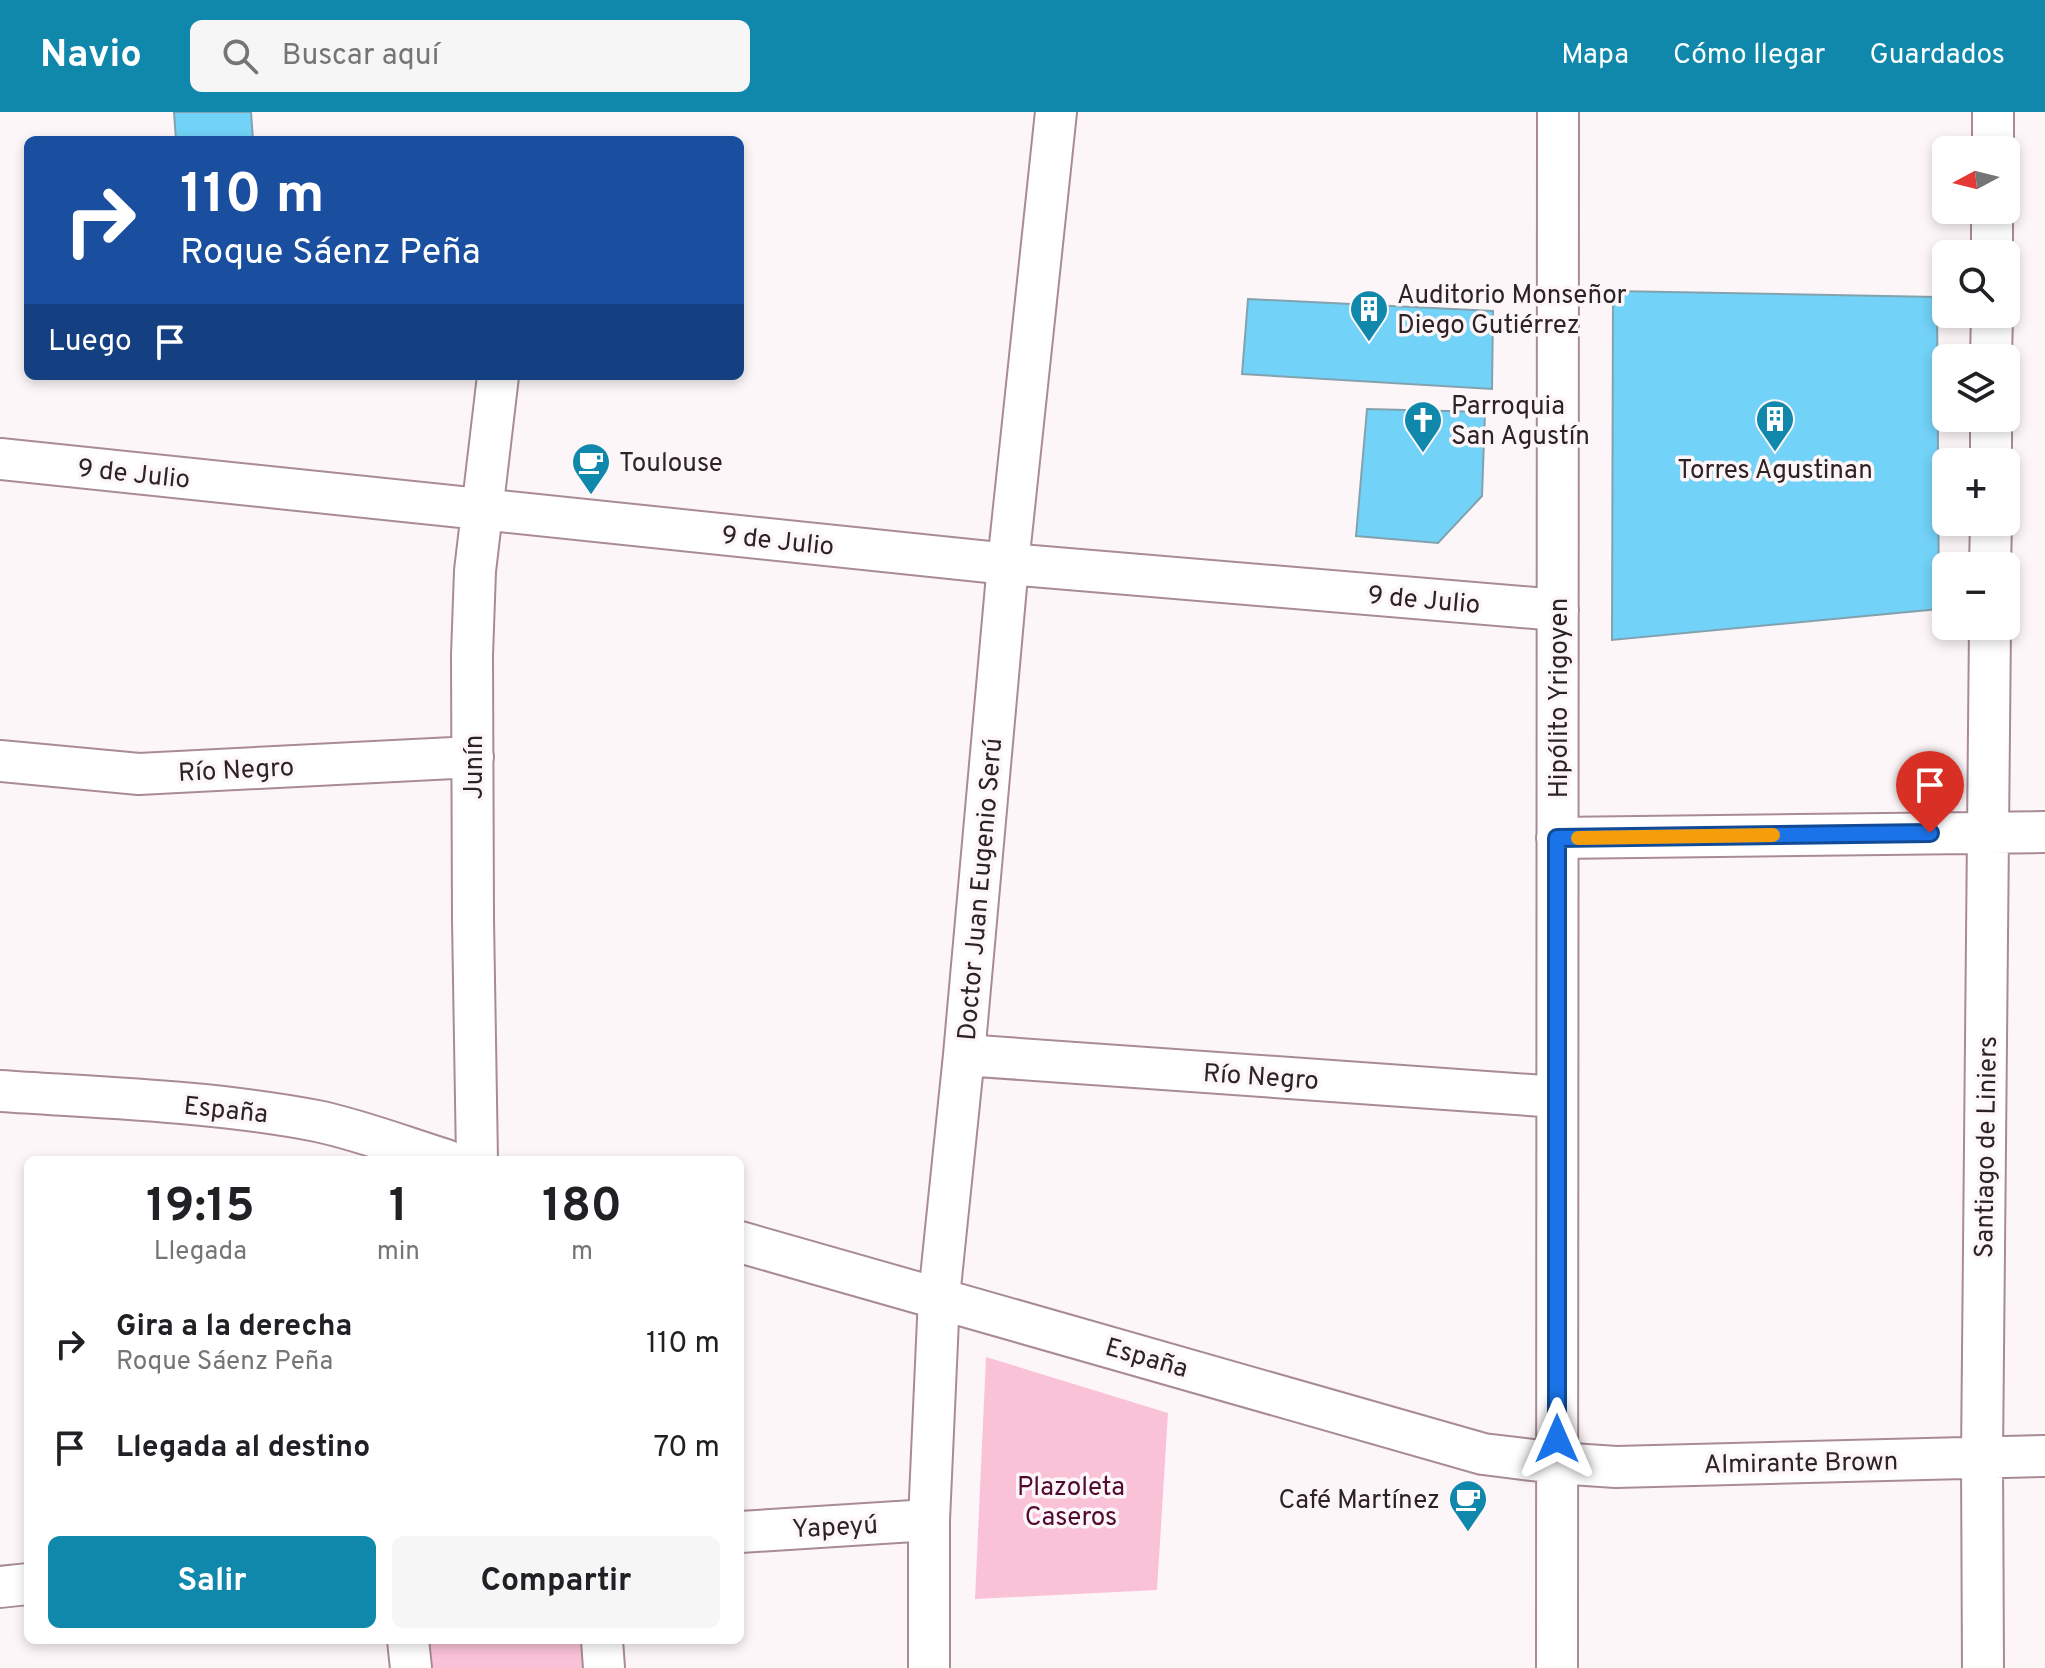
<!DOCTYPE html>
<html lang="es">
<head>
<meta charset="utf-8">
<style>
  body { margin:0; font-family:Overpass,sans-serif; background:#f6f6f6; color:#202124; height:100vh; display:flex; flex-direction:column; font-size:30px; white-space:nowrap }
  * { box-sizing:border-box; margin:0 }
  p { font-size:26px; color:#757577 }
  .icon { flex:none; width:44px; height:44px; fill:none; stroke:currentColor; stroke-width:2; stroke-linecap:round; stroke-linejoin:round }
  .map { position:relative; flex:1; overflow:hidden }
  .side { position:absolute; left:24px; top:1044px; width:720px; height:488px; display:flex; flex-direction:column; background:#fff; border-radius:12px; box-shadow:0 4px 12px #0003 }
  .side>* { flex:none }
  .banner { position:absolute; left:24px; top:24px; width:720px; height:244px; border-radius:12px; box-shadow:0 4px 12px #0003; background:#1a4fa0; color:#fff; overflow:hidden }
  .needle { width:52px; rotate:263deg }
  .fabs { position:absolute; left:1932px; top:24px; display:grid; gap:16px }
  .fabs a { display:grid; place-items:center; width:88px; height:88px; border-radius:12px; background:#fff; box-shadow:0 4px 12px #0003; font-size:40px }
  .pin { position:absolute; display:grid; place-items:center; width:68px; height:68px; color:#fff; margin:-82px -34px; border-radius:50% 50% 50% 0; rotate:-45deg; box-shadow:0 0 8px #0007 }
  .pin .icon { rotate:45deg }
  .me { position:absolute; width:88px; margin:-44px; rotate:0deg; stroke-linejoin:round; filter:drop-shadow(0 0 6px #0008) }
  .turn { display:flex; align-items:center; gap:28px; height:168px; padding:0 24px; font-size:36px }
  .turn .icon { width:104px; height:104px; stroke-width:2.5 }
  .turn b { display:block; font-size:56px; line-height:68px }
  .then { display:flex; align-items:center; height:76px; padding:0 24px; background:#0003; gap:16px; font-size:30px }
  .eta { display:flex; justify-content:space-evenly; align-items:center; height:136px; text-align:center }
  .eta b { font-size:48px; font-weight:700; line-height:56px }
  .action { display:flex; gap:16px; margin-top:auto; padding:16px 24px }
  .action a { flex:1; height:92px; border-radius:12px; background:#0f88ab; color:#fff; font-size:32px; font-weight:700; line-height:92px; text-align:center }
  .action a+a { background:#f6f6f6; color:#202124 }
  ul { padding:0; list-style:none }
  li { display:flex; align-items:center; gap:24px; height:104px; padding:0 24px }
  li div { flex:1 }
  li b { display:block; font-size:30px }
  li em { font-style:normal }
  header { display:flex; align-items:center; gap:48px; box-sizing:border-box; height:112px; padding:0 40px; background:#0f88ab; color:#fff }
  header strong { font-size:38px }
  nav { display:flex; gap:44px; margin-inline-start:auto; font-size:28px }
  .search { width:560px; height:72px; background:#f6f6f6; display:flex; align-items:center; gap:20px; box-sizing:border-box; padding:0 28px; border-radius:12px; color:#757577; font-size:30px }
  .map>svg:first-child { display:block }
  .green { fill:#fac2d7 }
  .building { fill:#72d2f7; stroke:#83a2af; stroke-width:2 }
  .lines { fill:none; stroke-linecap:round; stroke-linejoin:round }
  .minor-casing { stroke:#a98b96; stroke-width:44 }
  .minor { stroke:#fff; stroke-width:40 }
  .route-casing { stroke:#114b97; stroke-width:20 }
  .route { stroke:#1a73e8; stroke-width:14 }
  .slow { stroke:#f59e0b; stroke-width:14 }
  .labels { text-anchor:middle; stroke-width:7; stroke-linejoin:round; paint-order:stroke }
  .poi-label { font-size:26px; fill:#2d2226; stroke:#fdf6f8; text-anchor:start }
  .street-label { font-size:26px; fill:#2d2226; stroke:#fdf6f8 }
  .park-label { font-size:26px; fill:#510a30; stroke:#fdf6f8 }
</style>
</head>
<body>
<header>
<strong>Navio</strong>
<div class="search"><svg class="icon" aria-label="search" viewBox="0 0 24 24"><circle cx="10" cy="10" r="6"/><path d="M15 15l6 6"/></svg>Buscar aquí</div>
<nav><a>Mapa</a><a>Cómo llegar</a><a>Guardados</a></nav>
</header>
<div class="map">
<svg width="2045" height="1556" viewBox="0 0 2045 1556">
  <rect width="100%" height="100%" fill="#fdf6f8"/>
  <!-- green -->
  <path class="green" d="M986,1245l182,56 -11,177 -182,9z
    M408,1528h194l2,28h-193z"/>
  <!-- building -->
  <path class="building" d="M174,0h77l2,28h-77z
    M1613,179l324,6 2,312 -327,31z
    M1248,187l245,12 -1,78 -250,-15z
    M1367,297l118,3 -3,84 -44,47 -82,-7z"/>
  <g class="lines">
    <!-- minor casing -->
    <g class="minor-casing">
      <path id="minor" d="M1993,38v-38
        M1992,142v-44
        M1991,246l1,-44
        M0,347l1008,105 550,46
        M1991,350v-44
        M1990,454l1,-44
        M0,649l139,13 334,-17
        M1557,726l488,-6
        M964,943l593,42
        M0,979c105,7 213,10 317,30 43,9 87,26 129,39
        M477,1048l-4,-241 -1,-264 3,-84 23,-195
        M740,1130l743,212 74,9 59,4 429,-11
        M740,1420l189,-12
        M0,1475l28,-3
        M408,1528l3,28
        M602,1528l2,28
        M929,1556v-148l10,-223 25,-242 44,-491 48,-452
        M1557,1556l1,-1556
        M1983,1556l-1,-211 8,-831"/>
    </g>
    <!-- minor -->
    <use href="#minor" class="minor"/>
  </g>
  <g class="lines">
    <!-- route casing -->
    <g class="route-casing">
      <path id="route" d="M1557,1327v-601l373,-5"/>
    </g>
    <!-- route -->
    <use href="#route" class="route"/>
    <!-- slow -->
    <path class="slow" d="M1578,726l195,-3"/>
  </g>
  <!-- icons -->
  <defs>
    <g id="building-pin" transform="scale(2)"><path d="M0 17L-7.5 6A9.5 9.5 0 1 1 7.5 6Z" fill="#0f88ab" stroke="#fdf6f8"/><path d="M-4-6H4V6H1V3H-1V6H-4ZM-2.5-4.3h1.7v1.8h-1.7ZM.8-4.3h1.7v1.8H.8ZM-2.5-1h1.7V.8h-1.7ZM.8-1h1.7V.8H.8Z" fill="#fff"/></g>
    <g id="church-pin" transform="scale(2)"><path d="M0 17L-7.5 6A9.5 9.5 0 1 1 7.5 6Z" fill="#0f88ab" stroke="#fdf6f8"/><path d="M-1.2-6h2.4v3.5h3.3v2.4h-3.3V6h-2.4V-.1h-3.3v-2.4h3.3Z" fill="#fff"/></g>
    <g id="cafe-pin" transform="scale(2)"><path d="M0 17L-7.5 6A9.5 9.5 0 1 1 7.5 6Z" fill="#0f88ab" stroke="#fdf6f8"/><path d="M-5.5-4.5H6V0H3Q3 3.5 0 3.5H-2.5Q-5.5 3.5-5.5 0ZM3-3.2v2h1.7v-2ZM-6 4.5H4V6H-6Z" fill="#fff"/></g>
  </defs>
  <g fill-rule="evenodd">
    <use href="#building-pin" x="1369" y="197"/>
    <use href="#building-pin" x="1775" y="307"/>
    <use href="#church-pin" x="1423" y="308"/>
    <use href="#cafe-pin" x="591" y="350"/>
    <use href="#cafe-pin" x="1468" y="1387"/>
  </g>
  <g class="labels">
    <!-- poi labels -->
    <g class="poi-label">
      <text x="1397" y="191">Auditorio Monseñor<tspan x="1397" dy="30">Diego Gutiérrez</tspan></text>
      <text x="1451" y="302">Parroquia<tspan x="1451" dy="30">San Agustín</tspan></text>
      <text x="619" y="359">Toulouse</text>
      <text x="1775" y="366" text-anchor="middle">Torres Agustinan</text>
      <text x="1440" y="1396" text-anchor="end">Café Martínez</text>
    </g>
    <!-- street labels -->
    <g class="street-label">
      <text transform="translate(134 361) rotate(6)" y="9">9 de Julio</text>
      <text transform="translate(778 428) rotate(6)" y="9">9 de Julio</text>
      <text transform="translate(1424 487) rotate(5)" y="9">9 de Julio</text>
      <text transform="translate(1558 586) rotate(-90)" y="9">Hipólito Yrigoyen</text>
      <text transform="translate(473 655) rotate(-90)" y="9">Junín</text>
      <text transform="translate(236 657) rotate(-3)" y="9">Río Negro</text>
      <text transform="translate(979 777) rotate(-85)" y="9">Doctor Juan Eugenio Serú</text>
      <text transform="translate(1261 964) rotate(4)" y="9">Río Negro</text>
      <text transform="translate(226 997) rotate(6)" y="9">España</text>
      <text transform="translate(1985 1035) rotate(-89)" y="9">Santiago de Liniers</text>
      <text transform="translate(1147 1245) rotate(16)" y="9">España</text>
      <text transform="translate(1801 1350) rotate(-1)" y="9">Almirante Brown</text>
      <text transform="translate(835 1414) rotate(-3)" y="9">Yapeyú</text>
    </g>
    <!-- park labels -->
    <g class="park-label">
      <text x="1071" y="1383">Plazoleta<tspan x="1071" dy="30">Caseros</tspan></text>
    </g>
  </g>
</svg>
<div class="fabs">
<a><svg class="needle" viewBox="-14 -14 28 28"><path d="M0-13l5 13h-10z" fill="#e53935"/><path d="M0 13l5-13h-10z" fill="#757577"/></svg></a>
<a><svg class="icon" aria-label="search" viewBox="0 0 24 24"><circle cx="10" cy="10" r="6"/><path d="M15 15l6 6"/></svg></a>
<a><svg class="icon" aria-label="layers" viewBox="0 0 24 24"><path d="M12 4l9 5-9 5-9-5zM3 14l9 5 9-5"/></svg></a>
<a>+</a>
<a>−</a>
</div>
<div class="pin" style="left:1930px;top:721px;background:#d93025"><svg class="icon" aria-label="arrive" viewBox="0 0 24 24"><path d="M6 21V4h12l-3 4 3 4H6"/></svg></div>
<svg class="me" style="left:1557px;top:1327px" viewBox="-20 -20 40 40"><path d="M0-17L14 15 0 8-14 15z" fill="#1a73e8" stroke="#fff" stroke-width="4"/></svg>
<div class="banner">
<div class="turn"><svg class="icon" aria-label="right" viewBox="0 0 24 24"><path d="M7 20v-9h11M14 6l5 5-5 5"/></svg><div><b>110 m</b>Roque Sáenz Peña</div></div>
<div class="then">Luego<svg class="icon" aria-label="arrive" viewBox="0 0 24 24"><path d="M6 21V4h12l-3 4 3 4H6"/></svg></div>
</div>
<section class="side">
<div class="eta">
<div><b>19:15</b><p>Llegada</p></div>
<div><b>1</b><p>min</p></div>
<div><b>180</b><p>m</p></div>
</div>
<ul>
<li><svg class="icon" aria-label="right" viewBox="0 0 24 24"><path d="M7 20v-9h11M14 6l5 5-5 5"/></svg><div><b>Gira a la derecha</b><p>Roque Sáenz Peña</p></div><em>110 m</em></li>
<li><svg class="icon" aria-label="arrive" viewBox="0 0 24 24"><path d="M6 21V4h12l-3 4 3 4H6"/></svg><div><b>Llegada al destino</b></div><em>70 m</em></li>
</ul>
<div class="action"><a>Salir</a><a>Compartir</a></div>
</section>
</div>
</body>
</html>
